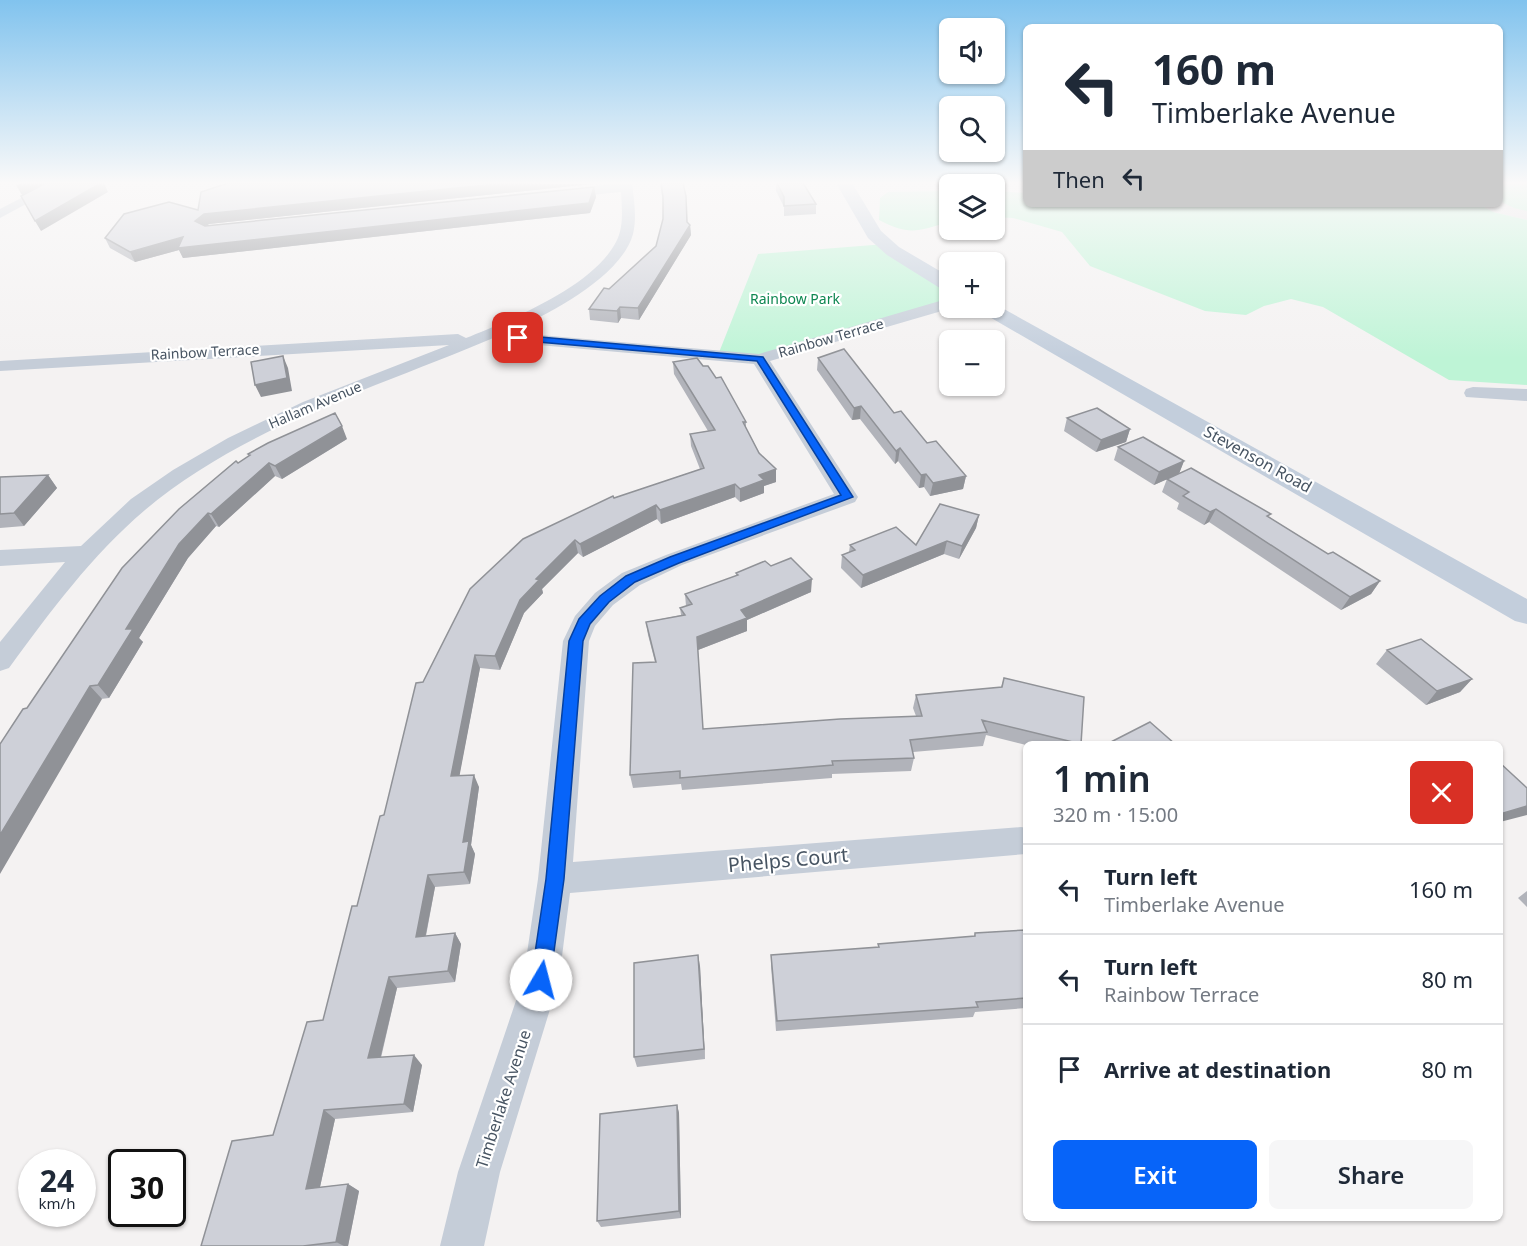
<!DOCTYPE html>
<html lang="en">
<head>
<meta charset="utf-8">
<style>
  body { margin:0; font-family:"Noto Sans",sans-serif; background:#f6f6f7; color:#1f2937; height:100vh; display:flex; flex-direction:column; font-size:22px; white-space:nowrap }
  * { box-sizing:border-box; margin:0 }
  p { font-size:20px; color:#747a83 }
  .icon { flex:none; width:33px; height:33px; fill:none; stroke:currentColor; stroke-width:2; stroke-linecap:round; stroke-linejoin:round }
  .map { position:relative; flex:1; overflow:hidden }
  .sheet { position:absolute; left:1023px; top:741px; width:480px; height:480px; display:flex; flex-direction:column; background:#fff; border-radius:9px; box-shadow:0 2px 4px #0004 }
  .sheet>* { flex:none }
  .hud { position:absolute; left:1023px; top:24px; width:480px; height:183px; border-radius:9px; box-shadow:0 2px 4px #0004; background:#fff; color:#1f2937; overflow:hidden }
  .controls { position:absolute; left:939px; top:18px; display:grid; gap:12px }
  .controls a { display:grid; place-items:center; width:66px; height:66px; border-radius:9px; background:#fff; box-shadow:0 2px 4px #0004; font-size:30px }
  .speed { position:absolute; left:18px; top:1149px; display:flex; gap:12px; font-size:30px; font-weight:700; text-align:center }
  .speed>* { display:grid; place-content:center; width:78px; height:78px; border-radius:50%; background:#fff; box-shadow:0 2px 4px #0004; line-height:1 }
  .speed small { font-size:15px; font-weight:400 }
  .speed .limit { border:3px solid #111; border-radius:9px; background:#fff; color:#111 }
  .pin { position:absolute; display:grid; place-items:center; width:51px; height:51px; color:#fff; margin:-26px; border-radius:12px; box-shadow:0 3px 9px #0006 }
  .me { position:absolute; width:66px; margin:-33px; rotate:8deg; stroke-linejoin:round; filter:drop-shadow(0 0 4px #0008) }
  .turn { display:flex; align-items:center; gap:21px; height:126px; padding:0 30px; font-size:27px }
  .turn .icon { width:78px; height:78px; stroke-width:2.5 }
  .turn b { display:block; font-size:42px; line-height:51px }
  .then { display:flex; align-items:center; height:57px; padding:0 30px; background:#0003; gap:12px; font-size:22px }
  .round { display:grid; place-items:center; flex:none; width:63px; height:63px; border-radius:9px; background:#f6f6f7 }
  .overview { display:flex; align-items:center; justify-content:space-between; height:102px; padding:0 30px }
  h1 { font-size:36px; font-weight:600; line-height:45px }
  .primary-button { display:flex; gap:12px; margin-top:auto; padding:12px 30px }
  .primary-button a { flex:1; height:69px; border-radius:9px; background:#0764f9; color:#fff; font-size:24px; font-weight:600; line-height:69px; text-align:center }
  .primary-button a+a { background:#f6f6f7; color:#1f2937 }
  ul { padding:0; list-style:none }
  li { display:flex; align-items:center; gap:18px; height:90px; padding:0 30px; border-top:2px solid #e0e1e3 }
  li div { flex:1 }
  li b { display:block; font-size:22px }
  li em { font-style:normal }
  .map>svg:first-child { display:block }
  .education { fill:#e5e3e4 }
  .green { fill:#bef4d6 }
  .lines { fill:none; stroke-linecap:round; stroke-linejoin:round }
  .minor { fill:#c5cdd8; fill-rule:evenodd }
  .secondary { fill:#c3cedc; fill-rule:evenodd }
  .wall { fill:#b1b3ba }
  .shaded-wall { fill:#909297 }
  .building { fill:#ced0d8; stroke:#909297; stroke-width:1.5 }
  .route { fill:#0764f9; stroke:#0541a2; stroke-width:1.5 }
  .labels { text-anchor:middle; stroke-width:4.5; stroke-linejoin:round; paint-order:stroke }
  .far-park-label { font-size:14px; fill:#0e8751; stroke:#fff }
  .far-street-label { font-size:14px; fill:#475462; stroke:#fff }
  .street-label { font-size:16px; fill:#475462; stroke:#fff }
  .near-street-label { font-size:20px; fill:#475462; stroke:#fff }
</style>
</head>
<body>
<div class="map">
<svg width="1527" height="1246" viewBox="0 0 1527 1246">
  <rect width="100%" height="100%" fill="#f4f2f2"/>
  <!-- education -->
  <path class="education" d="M1500,183h27v37l-34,-8 -14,-8h21z"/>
  <!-- green -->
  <path class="green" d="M1500,183h27v28l-13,-3 -14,-7z
    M949,191v31c-31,9 -40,14 -70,-2l1,-22 8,-6z
    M995,191l31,2v11h453l14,8 34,8v165l-78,-5 -126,-73 -32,-8 -27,7 -18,9 -41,-4 -115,-45 -28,-34 -49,-14 -18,-1z
    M886,244l63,42v17l-189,56 -42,-4 40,-101z"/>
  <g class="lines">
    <!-- minor -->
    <path class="minor" d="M50,183h15l-65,35v-9z
      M620,183h12c2,17 5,35 1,51 -12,43 -83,79 -120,96l15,4 231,20 191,-56v10h2l-182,53 88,136 -3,5 -173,63 -42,20 -27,20 -18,21 -6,15 -16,221 448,-35 5,1v26l-456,39 -11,87 -59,192 -16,74h-44l18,-74 65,-192 15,-101 25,-238 12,-25 20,-23 27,-20 44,-18 168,-61 -80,-130 -227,-20 -29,-8c-119,51 -252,89 -353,174 -53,45 -95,102 -136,158l-9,3v-29l65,-80 -65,4v-16l81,-4 50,-47 42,-29 55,-32 75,-36 146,-57 -449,26v-10l458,-27 8,4c44,-18 127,-51 150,-96 8,-15 6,-33 5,-50l-60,6 -6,-4 6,-4z
      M1473,387l54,2v12l-61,-4 -2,-4 2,-4z"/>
    <!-- secondary -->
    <path class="secondary" d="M836,183h16l29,48 18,16 51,30v15l-7,-2 -56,-35 -19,-17z
      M995,304l532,295v25l-12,-3 -534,-309 -3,-4h16z"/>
  </g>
  <!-- wall -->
  <path class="wall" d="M660,183h23l4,39 3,3 1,10 -52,85 -18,-2 -3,5 -28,-3 -1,-11 20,-20 47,-43 7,-27v-17z
    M776,183h27l13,21v10l-32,2v-9l-8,-16z
    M592,184l-383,40 -3,2 388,-39 2,10 -6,16 -407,45 -4,-8 -44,12 -25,-14 -5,-10 93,-28z
    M818,358l76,55 72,63 -3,13 -33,7 -6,-9 -5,1 -21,-27 -3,3 -35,-45 -8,1 -35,-50z
    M673,362l30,4 43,56v7l30,53 -12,4v7l-24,9 -5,-5 -74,27 -4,-5 -74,38 -5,-4 -36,36 1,4 -19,20 -24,57 -20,-2 -21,108 20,11 -8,58 4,9 -5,30 -35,3 -9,49 29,-3 6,11 -6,38 -58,6 -16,70 41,7 -9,47 -78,7 -15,68 28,-3 11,7 -11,55h-147l72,-111 50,-115 100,-338 191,-184 86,-29 -9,-23 -1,-12 18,-3 -34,-57z
    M1067,418l63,11 -4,13 -30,10 -32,-21z
    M347,439l-65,40 -7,-3 -56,51 -3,-1 -28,32 -49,80 4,4 -34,56 -82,10 211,-245 11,-7 -1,-2z
    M1118,447l66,14 -5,12 90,44 59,37 52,27 -9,13 -30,16 -132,-88 -5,3 -27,-16 2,-6 -17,-11 5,-13 -13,6 -40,-25z
    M48,475l9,13 -33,38 -24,2v-51z
    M979,515l-3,13 -17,31 -15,-5 -83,34 -20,-20 1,-13 7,-3 1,-7h66z
    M771,566l40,26 -64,28v11l-49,19 5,79 213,-13 -3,-8 3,-13 85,-8 3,-9 77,66h-55v1l-40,-10 -3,11 -70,6 1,6 -3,13 -79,3v4l-150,12 -1,-6 -48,4 -3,-13 25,-113 -7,-27 -2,-13 35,-7 -1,-7 6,-2 -1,-12 51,-18v-3z
    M1387,650l85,29 -12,13 -34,13 -50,-41z
    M1527,891v16l-9,-9z
    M1026,930v78l-51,4 -2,5 -197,14 -5,-65v-11l107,-8v-3l96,-8 1,-3z
    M700,966l5,93 -68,8 -3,-10z
    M677,1105l2,8 2,105 -80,9 -4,-6z"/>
  <!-- shaded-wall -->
  <path class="shaded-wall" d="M21,183h24l-23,12 -6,-10z
    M101,183h3l4,9 -67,39 -6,-10z
    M505,183l87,1 -383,40 -9,7 -5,-10 9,-7z
    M594,187l2,10 -6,16 -407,45 -4,-8 -44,12 -5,-10 53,-15z
    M690,225l1,10 -52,85 -1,-12z
    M620,307l1,11 -3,5 -1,-12z
    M283,356l5,12 4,23 -31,6 -6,-12z
    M861,406l-1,13 -8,1 2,-12z
    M342,426l5,13 -65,40 -7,-13z
    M1130,429l-4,13 -30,10 5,-12z
    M900,448l-2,13 -3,3 1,-13z
    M1184,461l-5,13 -25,11 5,-13z
    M269,463l6,13 -56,51 -8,-13z
    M776,469v13l-12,4v7l-24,9v-13l19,-14z
    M926,474l-2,13 -5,1 2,-13z
    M48,475l9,13 -33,38 -10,-13z
    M966,476l-3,13 -33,7 3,-13z
    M735,484v13l-74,27 -1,-14z
    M656,505l1,14 -74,38 -3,-13z
    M1216,509l-7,13 -5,3 6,-13z
    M208,513l8,13 -28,32 -49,80 4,4 -34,56 -11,-13 28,-56 53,-85z
    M979,515l-3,13 -17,31 3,-13z
    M575,540l3,13 -36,36 1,4 -19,20 -24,57 -5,-14 25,-56 16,-21z
    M947,541l-3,13 -83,34 2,-13z
    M812,579l-1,13 -64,28v11l-49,19 -1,-13 44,-27z
    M1380,581l-9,13 -30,16 9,-13z
    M475,655l5,13 -23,121 -6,-13z
    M1472,679l-12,13 -34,13 11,-14z
    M90,686l12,13 -102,175v-39z
    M474,775l5,12 -8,58 4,9 -5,30 -6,-12 -1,-30z
    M1527,806v9l-27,7v-8z
    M428,875l7,12 -12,62 -7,-12z
    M455,933l6,11 -6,38 -7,-11z
    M698,955l2,11 5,93 -1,-10z
    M389,977l8,11 -19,80 -10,-10z
    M414,1055l8,10 -9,47 -9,-8z
    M677,1105l2,8 2,105 -2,-7z
    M324,1110l11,9 -17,77 -12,-7z
    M348,1184l11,7 -11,55h-4l-8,-4z"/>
  <!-- building -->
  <path class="building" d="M46,183h55l-66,38 -14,-25z
    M228,183h277l-301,31 -9,7 10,5 389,-39 -5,16 -411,45 5,-11 -53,15 -25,-14 19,-24 45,-12 29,8 3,-18z
    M661,183h22l3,13 1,26 3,3 -52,83 -18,-1 -3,4 -28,-2 15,-21 5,1 47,-43 7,-27v-22z
    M777,183h26l13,21 -32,2v-9z
    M844,349l50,64 7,-2 26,32 9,-2 30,35 -33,7 -7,-9 -5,1 -21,-27 -4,3 -35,-45 -7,2 -36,-50z
    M283,356l4,22 -32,7 -4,-23z
    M697,358l6,8h5l8,12 5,-1 25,45h-3l16,31 17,16 -17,6 5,5 -24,9 -5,-5 -75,26 -4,-5 -76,39 -5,-4 -39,39 3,1 -19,20 -25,56 -20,-1 -24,121 23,-1 -11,67 6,-1 -5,31 -36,3 -12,62 39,-4 -7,38 -59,6 -21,81 46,-3 -10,49 -80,6 -18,79 42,-5 -12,58 -33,4h-102l31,-105 41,-6 34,-113 16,-2 29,-114h5l23,-90 4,-1 32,-132 7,-1 47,-93 53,-50 90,-43 1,2 90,-30 -14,-34 25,-4 -42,-68z
    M1097,408l33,21 -29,11 -34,-22z
    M335,413l7,13 -67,40 -6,-3 -58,51 -3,-1 -29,31 -53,85h7l-35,56 -8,1 -90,149v-91l23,-35 4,-1 95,-140 57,-59 57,-48 2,2 12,-8 -2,-1 20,-11z
    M1143,437l41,24 -25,11 -41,-25z
    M1191,468l80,46 -4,2 61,38 5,-2 47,29 -30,16 -134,-88 -6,3 -27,-16 6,-4 -22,-13z
    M48,475l-34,38 -14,1v-37z
    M940,504l39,11 -17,31 -15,-5 -84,34 -21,-20 13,-5 -5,-5 46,-18 20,18z
    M791,558l21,21 -71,31 6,8 -50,19 6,92 137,-10 82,-3 -6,-21 86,-8 2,-9 80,19 -3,47 -99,-24 5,12 -77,8 4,18 -82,3 1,4 -153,13v-7l-50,4 3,-112 23,-1 -10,-40 39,-7 -5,-7 12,-4 -7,-10 53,-19 -2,-2 29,-12 6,5z
    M1421,639l51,40 -35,12 -50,-41z
    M1150,722l25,22h-68z
    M1500,763l27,25v18l-27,8z
    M1026,930v68l-50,4 2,5 -201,14 -6,-66 108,-8 -1,-3 97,-8v-3z
    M698,955l6,94 -70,8v-94z
    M677,1105l2,106 -82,10 3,-107z"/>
  <!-- sky -->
  <linearGradient id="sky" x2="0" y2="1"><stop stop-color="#81c3ee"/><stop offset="0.51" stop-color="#faf9f9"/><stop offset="1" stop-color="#faf9f9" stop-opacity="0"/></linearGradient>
  <rect width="1527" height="358" fill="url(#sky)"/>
  <!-- route -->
  <path class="route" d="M518,335l245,22 90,140 -174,66 -44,19 -26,20 -19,22 -7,17 -19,238 -14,101 -3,7 -6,3 -7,-3 -3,-7 15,-101 23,-238 10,-22 21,-23 26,-20 44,-19 171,-62 -84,-134 -242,-21v-4z"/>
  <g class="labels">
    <!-- far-park labels -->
    <g class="far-park-label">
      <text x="795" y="304">Rainbow Park</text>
    </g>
    <!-- far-street labels -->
    <g class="far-street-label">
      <text transform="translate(831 338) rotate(-16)" y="5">Rainbow Terrace</text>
      <text transform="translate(205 352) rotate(-3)" y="5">Rainbow Terrace</text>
      <text transform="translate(315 405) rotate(-23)" y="5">Hallam Avenue</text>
    </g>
    <!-- street labels -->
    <g class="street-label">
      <text transform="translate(1258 459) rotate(29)" y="6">Stevenson Road</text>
      <text transform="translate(503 1099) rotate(-72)" y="6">Timberlake Avenue</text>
    </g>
    <!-- near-street labels -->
    <g class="near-street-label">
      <text transform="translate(788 860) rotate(-5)" y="7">Phelps Court</text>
    </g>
  </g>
</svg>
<div class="controls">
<a><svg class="icon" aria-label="sound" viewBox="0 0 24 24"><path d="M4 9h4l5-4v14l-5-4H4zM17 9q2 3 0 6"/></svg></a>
<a><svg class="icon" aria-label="search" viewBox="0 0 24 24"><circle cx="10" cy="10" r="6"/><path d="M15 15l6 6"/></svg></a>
<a><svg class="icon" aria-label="layers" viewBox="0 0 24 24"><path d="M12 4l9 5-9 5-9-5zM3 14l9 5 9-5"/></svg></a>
<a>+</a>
<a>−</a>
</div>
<div class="speed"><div>24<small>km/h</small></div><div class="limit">30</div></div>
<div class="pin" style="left:518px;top:338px;background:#d93025"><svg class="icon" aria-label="arrive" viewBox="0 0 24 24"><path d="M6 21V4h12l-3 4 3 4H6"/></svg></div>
<svg class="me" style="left:541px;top:980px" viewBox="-20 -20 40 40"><circle r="19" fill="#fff"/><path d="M0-13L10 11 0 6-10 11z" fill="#0764f9"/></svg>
<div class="hud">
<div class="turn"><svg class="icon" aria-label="left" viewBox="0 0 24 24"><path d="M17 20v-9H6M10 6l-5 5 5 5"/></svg><div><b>160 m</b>Timberlake Avenue</div></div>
<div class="then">Then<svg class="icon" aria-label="left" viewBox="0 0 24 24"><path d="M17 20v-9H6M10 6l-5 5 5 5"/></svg></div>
</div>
<section class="sheet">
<div class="overview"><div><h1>1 min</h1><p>320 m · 15:00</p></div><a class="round" style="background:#d93025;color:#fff"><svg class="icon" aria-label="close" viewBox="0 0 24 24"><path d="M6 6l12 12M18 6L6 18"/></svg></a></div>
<ul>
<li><svg class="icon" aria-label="left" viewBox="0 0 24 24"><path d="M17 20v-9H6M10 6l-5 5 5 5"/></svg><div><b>Turn left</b><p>Timberlake Avenue</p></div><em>160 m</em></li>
<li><svg class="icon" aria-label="left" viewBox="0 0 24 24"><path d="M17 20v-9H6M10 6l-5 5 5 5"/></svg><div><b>Turn left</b><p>Rainbow Terrace</p></div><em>80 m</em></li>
<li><svg class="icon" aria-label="arrive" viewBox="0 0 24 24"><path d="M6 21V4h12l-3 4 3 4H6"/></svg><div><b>Arrive at destination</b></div><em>80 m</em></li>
</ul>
<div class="primary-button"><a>Exit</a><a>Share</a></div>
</section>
</div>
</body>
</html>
